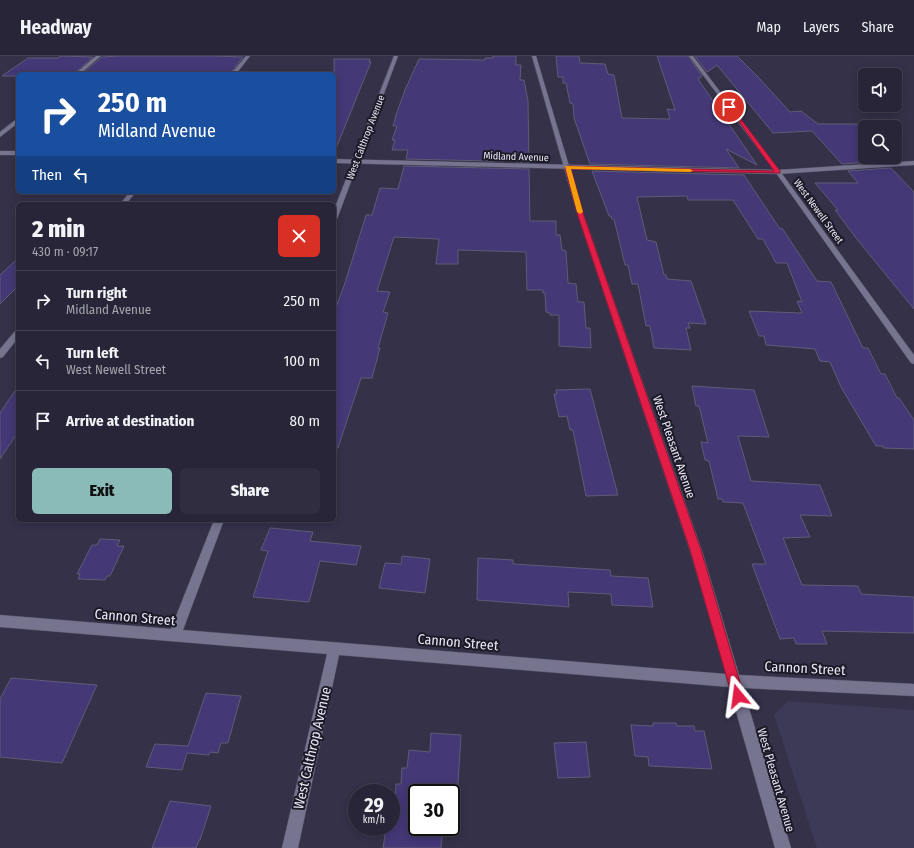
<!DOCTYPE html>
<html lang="en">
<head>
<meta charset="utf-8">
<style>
  body { margin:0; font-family:"Fira Sans Condensed",sans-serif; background:#2f2d3f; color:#f1f3f6; height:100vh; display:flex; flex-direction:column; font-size:15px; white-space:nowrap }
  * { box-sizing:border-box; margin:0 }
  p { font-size:13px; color:#a4a5ad }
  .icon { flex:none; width:22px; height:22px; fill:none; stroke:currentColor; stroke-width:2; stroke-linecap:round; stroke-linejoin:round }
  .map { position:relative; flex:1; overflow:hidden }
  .sheet { position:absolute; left:16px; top:146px; width:320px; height:320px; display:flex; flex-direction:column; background:#272537; border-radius:6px; box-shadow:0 2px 10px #0003,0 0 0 1px #434252 }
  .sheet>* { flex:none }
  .hud { position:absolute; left:16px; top:16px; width:320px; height:122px; border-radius:6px; box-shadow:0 2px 10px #0003,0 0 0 1px #434252; background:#1a4fa0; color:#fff; overflow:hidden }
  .controls { position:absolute; left:858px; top:12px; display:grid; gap:8px }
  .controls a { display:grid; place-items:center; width:44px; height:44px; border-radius:6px; background:#272537; box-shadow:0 2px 10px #0003,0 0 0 1px #434252; font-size:20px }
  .speed { position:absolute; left:348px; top:728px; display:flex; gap:8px; font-size:20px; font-weight:700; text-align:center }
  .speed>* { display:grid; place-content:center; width:52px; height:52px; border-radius:50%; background:#272537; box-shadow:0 2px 10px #0003,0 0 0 1px #434252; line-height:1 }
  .speed small { font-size:10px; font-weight:400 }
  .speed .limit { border:2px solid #111; border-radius:6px; background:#fff; color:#111 }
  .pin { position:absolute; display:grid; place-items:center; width:34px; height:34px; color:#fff; margin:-17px; border:2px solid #fff; border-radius:50%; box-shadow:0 1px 4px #0007 }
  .me { position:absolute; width:44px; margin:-22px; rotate:344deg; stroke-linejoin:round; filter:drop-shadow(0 0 3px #0008) }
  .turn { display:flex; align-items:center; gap:14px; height:84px; padding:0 16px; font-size:18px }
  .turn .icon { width:52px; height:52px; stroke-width:2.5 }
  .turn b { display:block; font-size:28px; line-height:34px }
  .then { display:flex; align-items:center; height:38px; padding:0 16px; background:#0003; gap:8px; font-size:15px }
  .round { display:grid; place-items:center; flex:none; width:42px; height:42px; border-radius:6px; background:#2f2d3f }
  .overview { display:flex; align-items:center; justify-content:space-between; height:68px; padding:0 16px }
  h1 { font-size:24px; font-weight:800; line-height:30px }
  .cta { display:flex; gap:8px; margin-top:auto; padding:8px 16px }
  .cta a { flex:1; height:46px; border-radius:6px; background:#8bbbb9; color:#111; font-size:16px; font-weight:800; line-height:46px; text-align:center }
  .cta a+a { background:#2f2d3f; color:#f1f3f6 }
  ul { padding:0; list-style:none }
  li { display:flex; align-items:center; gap:12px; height:60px; padding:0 16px; border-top:1px solid #434252 }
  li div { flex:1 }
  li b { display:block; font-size:15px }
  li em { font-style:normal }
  header { display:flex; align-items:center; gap:24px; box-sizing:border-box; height:56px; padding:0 20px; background:#272537; border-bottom:1px solid #434252 }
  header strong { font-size:19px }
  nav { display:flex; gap:22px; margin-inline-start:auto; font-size:14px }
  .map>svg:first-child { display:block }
  .built { fill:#3d3a58 }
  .building { fill:#443877; stroke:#5f5c77 }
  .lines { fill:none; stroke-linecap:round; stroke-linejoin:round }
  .minor-casing { stroke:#514e63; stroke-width:1 }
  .tertiary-casing { stroke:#514e63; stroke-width:1 }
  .minor { fill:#777490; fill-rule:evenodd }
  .tertiary { fill:#777490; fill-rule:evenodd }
  .route { fill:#e11d48; stroke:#92132f }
  .slow { fill:#f59e0b }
  .labels { text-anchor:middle; stroke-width:4; stroke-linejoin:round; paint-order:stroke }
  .far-street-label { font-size:10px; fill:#e9e7f7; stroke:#1c1a26 }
  .street-label { font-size:12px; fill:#e9e7f7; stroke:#1c1a26 }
  .near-street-label { font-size:14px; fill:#e9e7f7; stroke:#1c1a26 }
</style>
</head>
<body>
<header>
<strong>Headway</strong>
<nav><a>Map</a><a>Layers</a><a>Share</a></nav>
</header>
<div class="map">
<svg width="914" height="792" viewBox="0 0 914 792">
  <rect width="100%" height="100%" fill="#343149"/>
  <!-- built -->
  <path class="built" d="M788,645l126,9v138h-97l-43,-133z"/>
  <!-- building -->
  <path class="building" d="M61,0l32,1 -19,17h-56v2h-16l26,-18h30z
    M119,0h95l29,1 -13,17h-148l20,-17z
    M493,0h23v9h5l-1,15h4l4,21 1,61 -123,-3 2,-9h-16l3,-10h-3l5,-14h-4l4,-14 8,-22 14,-31 66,1v-2h8z
    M556,0h23l1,7 25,1 3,10 6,1 8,43 48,1 -3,-10 8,1 -18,-54h31l14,20 -4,3 59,86 -31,-16 13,19 -149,-4 -16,-46 -1,-14 -3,-1 -4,-20h-3v-6h-5z
    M695,0h42l22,22 31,34 11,-1 17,13h43l4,4v29h15l4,4 -42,3 -30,-33 -39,2 -56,-68 -10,7z
    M334,3h36l-1,3h2l-36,89z
    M404,110l125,3 1,52h26v14h4l2,15 4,1 2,32 8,1 2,18h6l2,26h4l1,20 -32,-2v-31h-9v-2l-4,-1 -1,-19h-2v-3h-16l-1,-38 -68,-2v14h-22l3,-25 -45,-2 -17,54 13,1 -7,20 5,1 -10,35h2l-8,30h-11l-23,70 -4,-1v-134l11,-30 21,-68h6l8,-27 18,1z
    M891,112l23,24v117l-58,-71 -21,-28h3l-23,-27h43l-10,-12z
    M592,115l152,4 36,54 2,-1 35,53 14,1 32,66h5l13,26h4l12,24h2l15,22v29l-31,-1v-2h-7l-35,-59 -11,-25 -10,-1 -5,-12 -49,-4 -2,-9h-5l-10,-25 53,2 -5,-12 5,1 -15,-39h-11l-13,-24h-5l-25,-39h-45l-1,-4 -50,1 10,43 9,2 8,33h2l1,4 24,2 15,43 -18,-1 2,5h-4l5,22 -37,-2 -4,-22h-4l-8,-42h-6l-4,-19h-3l-11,-46h-2l-1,-3h-2z
    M18,202v28l-18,18v-29z
    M18,330v46l-18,27v-46z
    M692,330l62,4 15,47 -31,-1 13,45 69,4 12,31 -32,-1 10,22 -27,1 19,47 56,1 3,8 53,3v36l-92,-2 5,13h-31l-2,-6 -14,1 -28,-75h14l-23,-61 -20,-1 -1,-3h-4l-9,-38 -4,-1 -4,-18 7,1 -9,-37h-3z
    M590,333l16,61 12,45 -32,1 -13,-66h-3l-3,-14 -8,1 -5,-23h3l-1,-4z
    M270,472l43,4 -3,9 51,5 -5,19 -36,-4 -11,41 -56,-5 15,-46 -7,-1z
    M100,483l20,1 -3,6h7l-14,30h-3l-2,4 -27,-1 2,-5h-3l15,-29h5z
    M402,500l28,3 -5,34 -46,-5 6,-25 16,1z
    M478,502l35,2v4l97,6 1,6 37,2 5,29 -41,-2 -1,-11 -43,-2 1,15 -92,-7z
    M11,622l86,7 -35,78 -62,-6v-58z
    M206,637l35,3 -13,47h-7l-3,10 -8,-1 -1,3 -22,-2 -5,17 -36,-3 9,-23 33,2z
    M653,667h23l1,3h17l1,5h9l8,38 -63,-3 -1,-9 -13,-1 -4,-31 22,1z
    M431,677l30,2 -4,64h-6v-6h-34v34h12l-1,8 14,1 -1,12h-58l3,-19h5v-4h3l2,-41h5l1,-16h5l2,-18 21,2z
    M586,686l4,35 -32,1 -4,-35z
    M170,745l41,5 -11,34h-1l-3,8h-44z"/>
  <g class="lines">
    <!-- minor casing -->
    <g class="minor-casing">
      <path id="minor" d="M96,0h5l-21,18h-5z
        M246,0h4l-14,18h-5z
        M394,0h4l-61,163 -3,2v-11z
        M532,0h4l48,160 118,335 37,124 175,9v12l-171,-8 48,160h-16l-46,-161 -390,-32 -41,193h-16l45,-194 -327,-27v-12l171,14 43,-109h10l-41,110 543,44 -36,-123 -112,-335z
        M689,0h4l87,115 134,184v9l-3,-1 -135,-190z
        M18,62v5l-18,14v-5z
        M130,136h6l-10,12h-6z
        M18,274v8l-15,19 -3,1v-9l15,-18z"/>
    </g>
    <!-- tertiary casing -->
    <g class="tertiary-casing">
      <path id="tertiary" d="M0,95h18v4h-18z
        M334,103l444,11 136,-9v4l-136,9 -444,-11z"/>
    </g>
    <!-- minor -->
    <use href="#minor" class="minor"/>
    <!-- tertiary -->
    <use href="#tertiary" class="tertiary"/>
  </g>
  <!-- route -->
  <path class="route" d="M728,50h3l49,65v2l-209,-4 13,47 117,334 43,146 -2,4 -4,2 -4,-2 -2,-4 -42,-146 -112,-334 -13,-48 2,-2 207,5z"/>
  <!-- slow -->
  <path class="slow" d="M565,110l125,3 3,2 -3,1 -119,-3 12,43 -3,2 -3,-2z"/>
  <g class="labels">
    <!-- far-street labels -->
    <g class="far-street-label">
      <text transform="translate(365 81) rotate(-69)" y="4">West Calthrop Avenue</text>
      <text transform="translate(516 100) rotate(2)" y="4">Midland Avenue</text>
      <text transform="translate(819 155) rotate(54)" y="4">West Newell Street</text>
    </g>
    <!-- street labels -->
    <g class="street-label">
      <text transform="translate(674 391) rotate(71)" y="4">West Pleasant Avenue</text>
      <text transform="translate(776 724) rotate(74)" y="4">West Pleasant Avenue</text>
    </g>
    <!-- near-street labels -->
    <g class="near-street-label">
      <text transform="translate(135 561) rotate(5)" y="5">Cannon Street</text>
      <text transform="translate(458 586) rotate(5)" y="5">Cannon Street</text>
      <text transform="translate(805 612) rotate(3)" y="5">Cannon Street</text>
      <text transform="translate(312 692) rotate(-77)" y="5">West Calthrop Avenue</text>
    </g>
  </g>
</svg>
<div class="controls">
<a><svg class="icon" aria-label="sound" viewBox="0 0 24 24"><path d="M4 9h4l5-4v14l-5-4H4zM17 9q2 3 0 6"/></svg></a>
<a><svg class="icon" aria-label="search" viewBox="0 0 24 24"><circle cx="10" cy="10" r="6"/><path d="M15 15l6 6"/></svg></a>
</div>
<div class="speed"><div>29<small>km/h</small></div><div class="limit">30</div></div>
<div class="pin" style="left:729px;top:51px;background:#d93025"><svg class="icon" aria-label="arrive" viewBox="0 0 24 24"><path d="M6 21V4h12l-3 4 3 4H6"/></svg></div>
<svg class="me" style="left:738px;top:640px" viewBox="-20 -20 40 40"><path d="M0-17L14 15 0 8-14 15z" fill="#e11d48" stroke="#fff" stroke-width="4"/></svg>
<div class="hud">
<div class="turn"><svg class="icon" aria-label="right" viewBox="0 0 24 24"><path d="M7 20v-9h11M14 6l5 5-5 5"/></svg><div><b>250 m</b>Midland Avenue</div></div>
<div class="then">Then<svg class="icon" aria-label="left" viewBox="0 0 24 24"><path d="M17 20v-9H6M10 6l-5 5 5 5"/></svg></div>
</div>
<section class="sheet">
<div class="overview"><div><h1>2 min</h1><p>430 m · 09:17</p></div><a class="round" style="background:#d93025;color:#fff"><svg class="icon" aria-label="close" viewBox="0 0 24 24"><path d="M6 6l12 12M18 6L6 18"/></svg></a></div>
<ul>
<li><svg class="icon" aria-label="right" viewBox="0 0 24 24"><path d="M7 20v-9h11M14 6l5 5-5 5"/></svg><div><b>Turn right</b><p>Midland Avenue</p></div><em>250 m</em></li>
<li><svg class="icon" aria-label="left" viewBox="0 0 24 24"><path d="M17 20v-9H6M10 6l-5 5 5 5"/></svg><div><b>Turn left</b><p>West Newell Street</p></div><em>100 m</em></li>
<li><svg class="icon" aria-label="arrive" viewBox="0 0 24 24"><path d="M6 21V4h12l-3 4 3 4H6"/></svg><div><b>Arrive at destination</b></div><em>80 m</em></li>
</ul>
<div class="cta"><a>Exit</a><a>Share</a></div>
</section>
</div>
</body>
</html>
